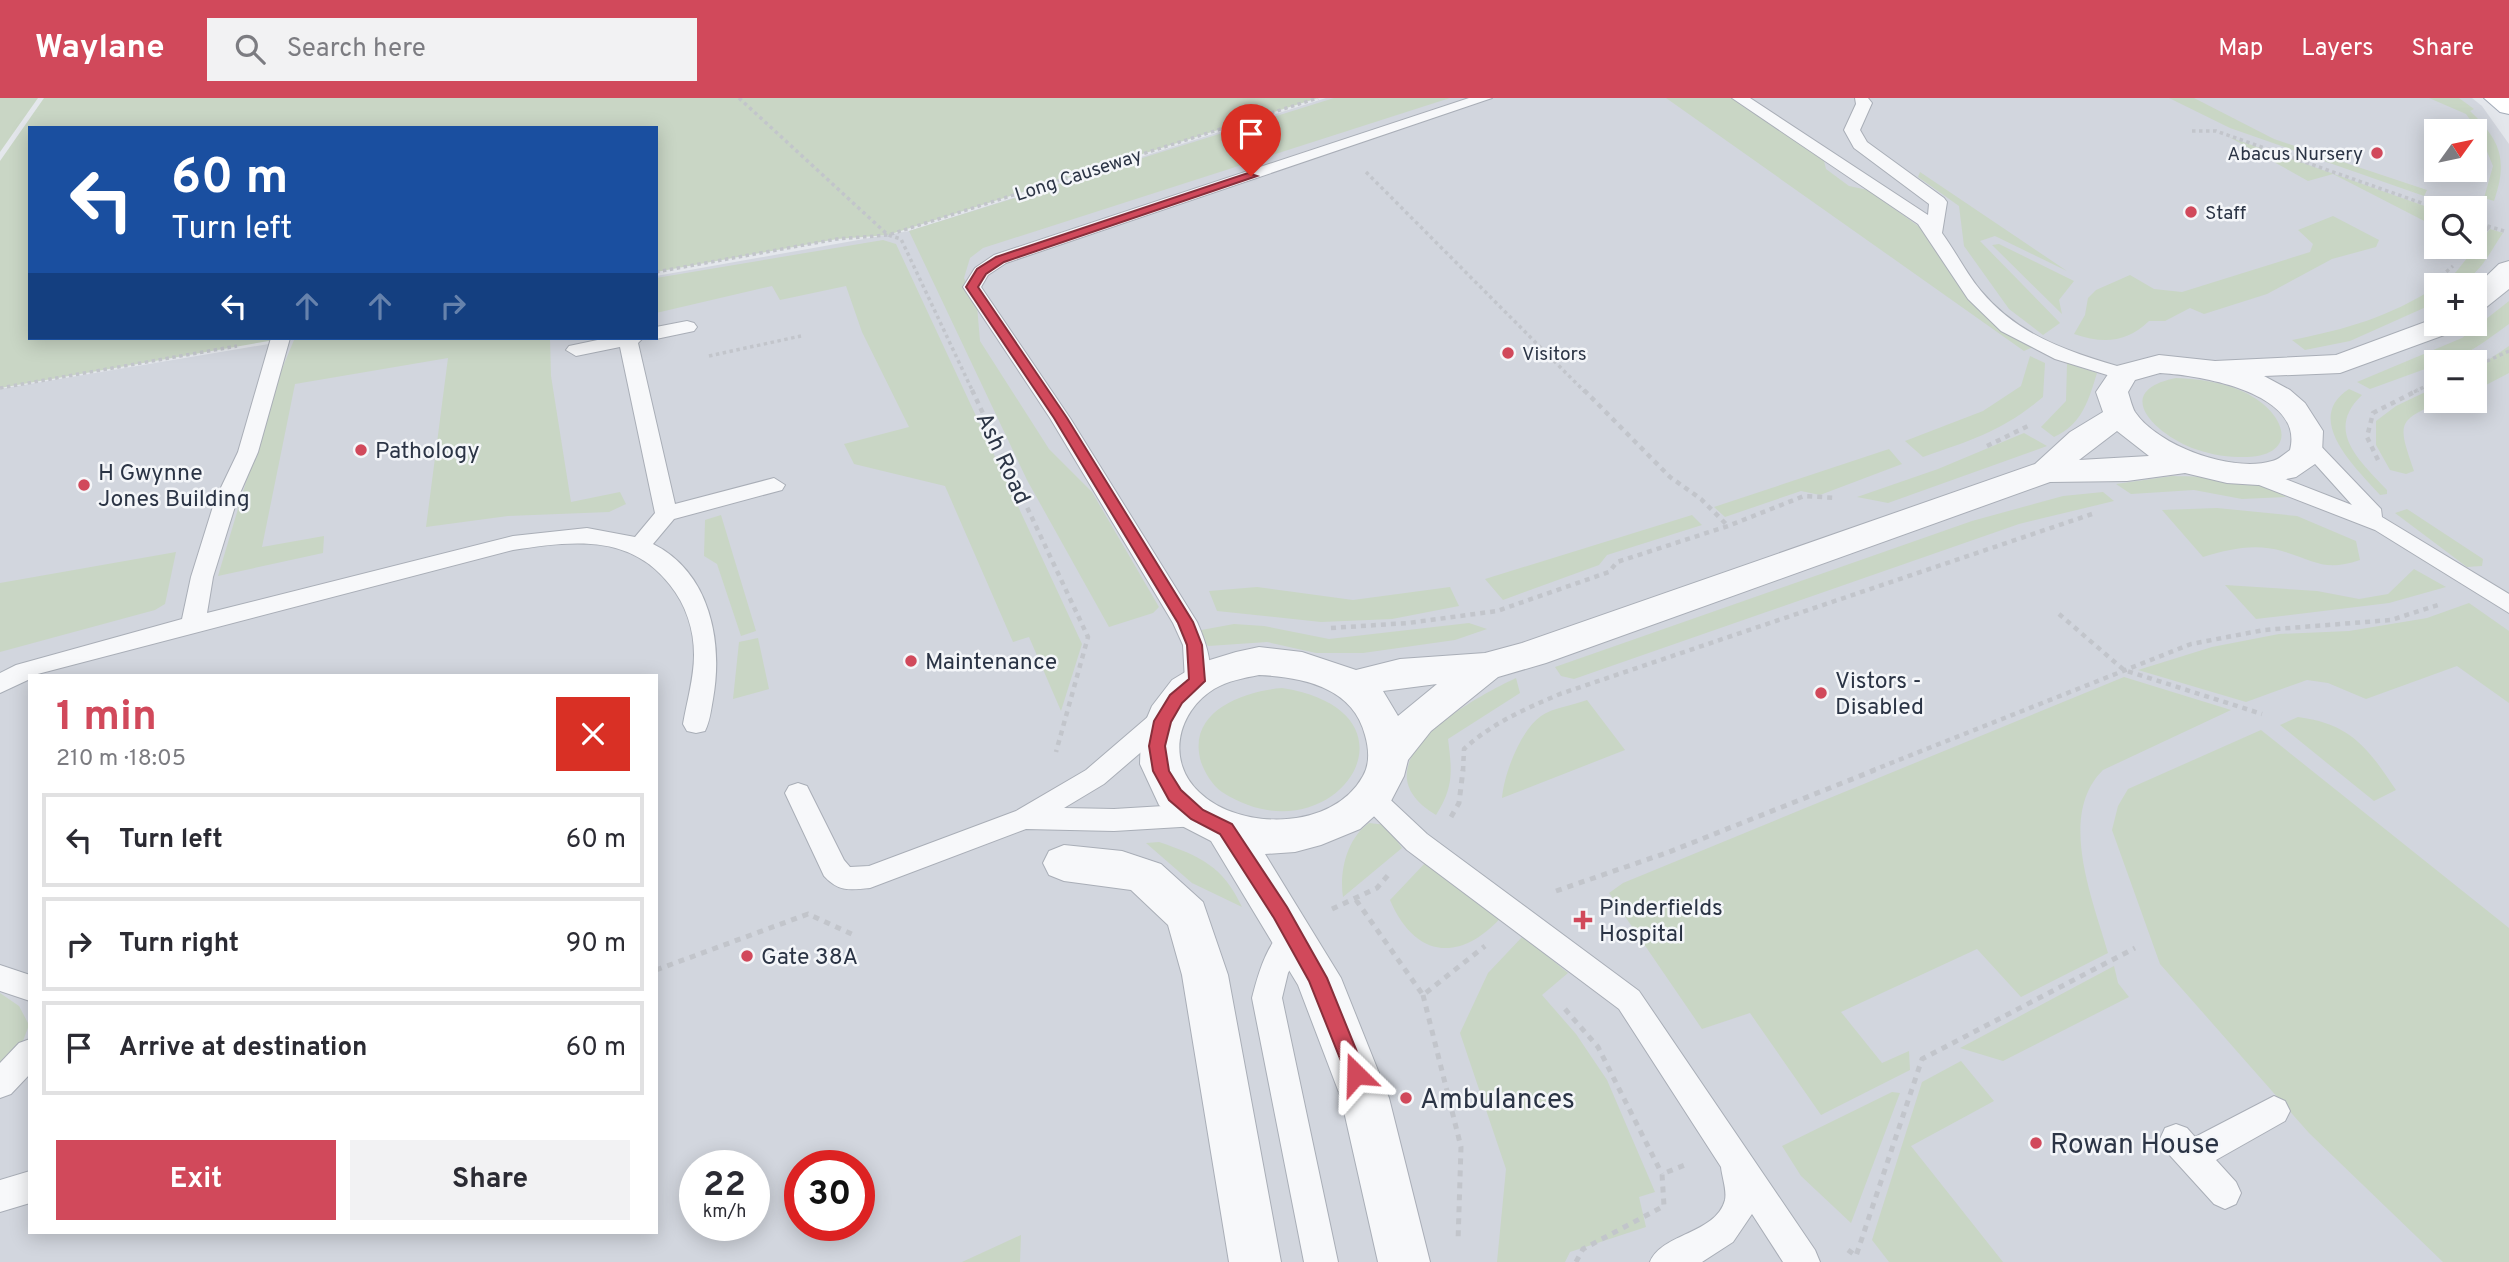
<!DOCTYPE html>
<html lang="en">
<head>
<meta charset="utf-8">
<style>
  body { margin:0; font-family:Overpass,sans-serif; background:#f2f2f3; color:#2b2b33; height:100vh; display:flex; flex-direction:column; font-size:26px; white-space:nowrap }
  * { box-sizing:border-box; margin:0 }
  p { font-size:23px; color:#7c7c81 }
  .icon { flex:none; width:38px; height:38px; fill:none; stroke:currentColor; stroke-width:2; stroke-linecap:round; stroke-linejoin:round }
  .map { position:relative; flex:1; overflow:hidden }
  .panel { position:absolute; left:28px; top:576px; width:630px; height:560px; display:flex; flex-direction:column; background:#fff; border-radius:0px; box-shadow:0 4px 18px #0003 }
  .panel>* { flex:none }
  .banner { position:absolute; left:28px; top:28px; width:630px; height:214px; border-radius:0px; box-shadow:0 4px 18px #0003; background:#1a4fa0; color:#fff; overflow:hidden }
  .needle { width:46px; rotate:57deg }
  .buttons { position:absolute; left:2424px; top:21px; display:grid; gap:14px }
  .buttons a { display:grid; place-items:center; width:63px; height:63px; border-radius:0px; background:#fff; box-shadow:0 4px 18px #0003; font-size:35px }
  .speed { position:absolute; left:679px; top:1052px; display:flex; gap:14px; font-size:35px; font-weight:700; text-align:center }
  .speed>* { display:grid; place-content:center; width:91px; height:91px; border-radius:50%; background:#fff; box-shadow:0 4px 18px #0003; line-height:1 }
  .speed small { font-size:18px; font-weight:400 }
  .speed .limit { border:10px solid #d22; background:#fff; color:#111 }
  .pin { position:absolute; display:grid; place-items:center; width:60px; height:60px; color:#fff; margin:-72px -30px; border-radius:50% 50% 50% 0; rotate:-45deg; box-shadow:0 0 7px #0007 }
  .pin .icon { rotate:45deg }
  .me { position:absolute; width:77px; margin:-38px; rotate:338deg; stroke-linejoin:round; filter:drop-shadow(0 0 5px #0008) }
  .turn { display:flex; align-items:center; gap:24px; height:147px; padding:0 28px; font-size:32px }
  .turn .icon { width:91px; height:91px; stroke-width:2.5 }
  .turn b { display:block; font-size:49px; line-height:60px }
  .lanes { display:flex; align-items:center; height:66px; padding:0 28px; background:#0003; justify-content:center; gap:35px; direction:ltr }
  .lanes .off { opacity:.35 }
  .round { display:grid; place-items:center; flex:none; width:74px; height:74px; border-radius:0px; background:#f2f2f3 }
  .head { display:flex; align-items:center; justify-content:space-between; height:119px; padding:0 28px }
  h1 { font-size:42px; font-weight:700; line-height:52px; color:#d1495b }
  .cta { display:flex; gap:14px; margin-top:auto; padding:14px 28px }
  .cta a { flex:1; height:80px; border-radius:0px; background:#d1495b; color:#fff; font-size:28px; font-weight:700; line-height:80px; text-align:center }
  .cta a+a { background:#f2f2f3; color:#2b2b33 }
  ul { padding:0; list-style:none }
  li { display:flex; align-items:center; gap:21px; height:94px; margin:0 14px 10px; padding:0 14px; border:4px solid #e1e1e2; border-radius:0px }
  li div { flex:1 }
  li b { display:block; font-size:26px }
  li em { font-style:normal }
  header { display:flex; align-items:center; gap:42px; box-sizing:border-box; height:98px; padding:0 35px; background:#d1495b; color:#fff }
  header strong { font-size:33px }
  nav { display:flex; gap:38px; margin-inline-start:auto; font-size:24px }
  .search { width:490px; height:63px; background:#f2f2f3; display:flex; align-items:center; gap:18px; box-sizing:border-box; padding:0 24px; border-radius:0px; color:#7c7c81; font-size:26px }
  .map>svg:first-child { display:block }
  .built { fill:#d2d6de; fill-rule:evenodd }
  .green { fill:#c9d6c5 }
  .lines { fill:none; stroke-linecap:round; stroke-linejoin:round }
  .service-casing { stroke:#a9aeb7; stroke-width:2 }
  .pedestrian-casing { stroke:#a9aeb7; stroke-width:2 }
  .minor-casing { stroke:#a9aeb7; stroke-width:2 }
  .primary-casing { stroke:#a3abb8; stroke-width:2 }
  .path-far2 { stroke:#c2c5cb; stroke-width:3.5; stroke-dasharray:3.5 3.5; stroke-linecap:butt }
  .path-far1 { stroke:#c2c5cb; stroke-width:4.5; stroke-dasharray:5 5; stroke-linecap:butt }
  .path { stroke:#c2c5cb; stroke-width:5; stroke-dasharray:6 6; stroke-linecap:butt }
  .service { fill:#f7f8fa; fill-rule:evenodd }
  .pedestrian { fill:#f7f8fa; fill-rule:evenodd }
  .minor { fill:#f7f8fa; fill-rule:evenodd }
  .primary { fill:#fff; fill-rule:evenodd }
  .route { fill:#d1495b; stroke:#882f3b; stroke-width:2 }
  .poi-dot { fill:#d1495b; stroke:#f4f6f9; stroke-width:2.5 }
  .labels { text-anchor:middle; stroke-width:5; stroke-linejoin:round; paint-order:stroke }
  .far-poi-label { font-size:19px; fill:#2b3445; stroke:#f4f6f9; text-anchor:start }
  .far-street-label { font-size:19px; fill:#2b3445; stroke:#f4f6f9 }
  .poi-label { font-size:23px; fill:#2b3445; stroke:#f4f6f9; text-anchor:start }
  .street-label { font-size:23px; fill:#2b3445; stroke:#f4f6f9 }
  .near-poi-label { font-size:28px; fill:#2b3445; stroke:#f4f6f9; text-anchor:start }
</style>
</head>
<body>
<header>
<strong>Waylane</strong>
<div class="search"><svg class="icon" aria-label="search" viewBox="0 0 24 24"><circle cx="10" cy="10" r="6"/><path d="M15 15l6 6"/></svg>Search here</div>
<nav><a>Map</a><a>Layers</a><a>Share</a></nav>
</header>
<div class="map">
<svg width="2509" height="1164" viewBox="0 0 2509 1164">
  <rect width="100%" height="100%" fill="#e4e7ec"/>
  <!-- built -->
  <path class="built" d="M1326,0h1146l10,8 27,38v1118h-2509v-873l304,-51h352v-62l253,-45zM2436,33h38v39h-38zM2436,110h38v39h-38zM2436,187h38v39h-38zM2436,264h38v39h-38zM30,578h626v556h-626zM695,1068h59v59h-59zM800,1068h59v59h-59z"/>
  <!-- green -->
  <path class="green" d="M0,0h38l-38,54z
    M44,0h1274l-430,137 -51,4 -181,33v-144h-626v210h256l-286,50v-227z
    M1334,0h116l-467,150 -13,10 -6,20 13,28 3,35 69,108 43,43 67,115 -6,6 -44,14 -82,-147 -118,-249z
    M1666,0h65l93,63 2,8 23,17 19,4 67,48 31,51 67,58 -9,4z
    M2169,0h25l80,41 153,51 -3,6 -194,-68z
    M2429,0h30l15,11 -4,2c31,30 38,49 24,90l-10,-3 9,-32 -14,-34 -13,-18z
    M2229,39l207,73v17l-103,-53 -25,7z
    M1920,74l147,99 -72,-35 -15,5 80,82 -17,12 -34,-26 -45,-63 -5,-40 -41,-29z
    M2333,118l46,24 -3,7 -44,12 -65,35 -63,20 -14,-6 -25,13h-16c-23,22 -46,23 -75,13l11,-19 3,-17 8,-8 34,-15 24,14 28,3 128,-40 3,-8 -15,-14z
    M2490,131l13,4c-20,29 -26,52 -64,52l17,-13z
    M883,142l13,4 186,400 -21,67 -32,-74 -16,5 -68,-156 -91,-22 -10,-20 65,-17 -47,-95 -16,-46 -66,14 -8,-14 -116,27v-35z
    M1999,146l75,37 -15,19 3,14 -70,-69z
    M2436,189l-1,16 -85,38 -45,9 -13,-10c55,-11 97,-23 144,-53z
    M2509,203v23c-20,14 -48,38 -73,38v3l-66,24 -13,-7 105,-44z
    M304,240h246l1,38 20,126 49,-10 6,12 -17,8 -101,4 -82,11 22,-169 -153,26 -33,163 62,-11 -1,17 -105,23 56,-188 20,-48z
    M2509,248v27l-23,12 -11,-7v-9z
    M2030,258l15,7 -2,34c-40,34 -71,43 -120,60l-18,-16 78,-30 38,-25z
    M2067,265l30,10c-8,26 -15,52 -43,64l-13,-10 25,-26z
    M2176,280c24,1 46,4 68,14 44,21 58,67 -6,65 -15,0 -32,-4 -46,-9 -38,-15 -81,-57 -16,-70z
    M2436,289v14h8c-49,19 -46,23 -30,70l-8,3 -16,-4 -14,-25v-24l20,-15z
    M2349,291l13,6c-38,36 -2,66 25,95v4l-7,1c-23,-26 -78,-76 -31,-106z
    M2024,335l23,13 -159,57 -31,-6 81,-28z
    M1889,351l13,15 -82,31 -19,-4 -76,26 -11,-10z
    M2172,378c36,1 83,1 114,21l-44,2 -48,-9 -63,4 -15,-10z
    M2103,394l11,9 -95,23 -445,155 -13,-3 -6,-9 417,-146 91,-25z
    M2217,410l80,8 59,25 4,19c-36,12 -44,1 -78,-9 -27,-8 -53,-2 -79,6l-41,-47z
    M2407,411l76,50 -1,7 -15,1 -72,-54z
    M721,417l35,116 -15,5 -24,-72 -13,-8 1,-36z
    M1692,417l10,10 -95,30 -8,10 -96,35 -18,-21z
    M176,454l-11,52 -10,6 -155,42v-69z
    M2414,471l32,18 -57,16 -133,16 -31,-34 92,6 42,8 29,-5z
    M1257,489l96,13 97,-13 9,19 -67,13 -71,3 -104,-11 -8,-20z
    M2469,505l40,28v72l-52,-37 -91,33 -38,-16 -21,-3 -61,22 -108,-32 74,-23 67,-13 70,-3 78,-13z
    M1469,525l18,6 -32,11 -92,13h-47l-49,-11 -59,4 -12,-15 38,-7 30,2 65,13z
    M758,540l11,51 -36,10 6,-57z
    M2124,579l107,33 -128,60c-46,45 -10,130 5,183l-87,44 -44,-48 -136,63 41,51 27,-12 1,19 -89,45 -71,-102 -48,16 -93,-136 14,-10z
    M1516,580l4,15 -72,46c4,32 6,48 -12,76 -84,-50 35,-116 80,-137z
    M1282,590c153,24 51,176 -60,104 -10,-7 -17,-19 -21,-30 -15,-51 43,-71 81,-74z
    M1587,602l38,50 -123,48c2,-24 18,-67 39,-82 11,-8 33,-11 46,-16z
    M2298,619c53,7 70,31 98,73l-22,11 -94,-76z
    M2261,632l248,198v334h-66l-134,-129 -149,-169 -48,-134 6,-24 10,-17z
    M1369,725l17,2 16,23 -59,49c-4,-25 4,-59 26,-74z
    M1159,744c41,14 64,24 83,65l-50,-24 -46,-40z
    M1426,764l78,52c-41,48 -88,47 -114,-14z
    M1523,838l45,37 -26,22 34,39 31,46 48,112 -16,5 7,30 -76,25 -5,10h-68l9,-93 -46,-136 28,-60z
    M2114,868l4,17 11,14 -126,64 -43,-13z
    M0,895l19,13 10,19 -8,21 -21,25z
    M1961,963l33,40 -83,45 92,116h-114l-17,-22 50,-158z
    M1892,994l8,1 -49,130 -50,-47 -19,-30z
    M1021,1137l-1,27h-58z"/>
  <g class="lines">
    <!-- service casing -->
    <g class="service-casing">
      <path id="service" d="M1469,0h23l-486,165 -18,12 -7,12 89,131 127,204c8,18 19,47 9,65l-9,3 -9,-3 -3,-6 -2,-36 -10,-22 -123,-205 -87,-131 12,-19 19,-13z
        M1732,0h18l178,117 1,-11 -75,-56 -10,-18 12,-26 -1,-6h13l4,5 -12,27 7,12 77,56 3,4 -5,31c14,19 24,40 39,58 39,47 94,63 150,79l3,4 -3,4h-14l-62,-19 -54,-28 -33,-32 -50,-75z
        M687,223l7,2 3,4 -3,4 -38,8 -4,-1h4v-11z
        M271,240h19l-32,114 -21,48 -24,77 -6,36 306,-77 74,-8 48,9 20,-24 -35,-166 -44,9 -10,-6 3,-4 38,-8h36l-5,5 37,161 99,-26 11,7 -3,5 -108,29 -21,25c58,29 70,99 60,155 -2,11 -3,22 -8,32l-9,2 -9,-2 -4,-7c4,-23 11,-46 11,-69 0,-25 -8,-50 -24,-70 -40,-52 -99,-44 -157,-35l-483,126v3l-30,14v-20l16,-8 166,-46 9,-42 24,-77 23,-48z
        M2308,341l7,1 66,69 1,8 127,77v19l-134,-83 -134,-52 -3,-5 11,-7 8,2 95,37 -54,-60z
        M1166,609l9,2 4,7 -4,7 -71,61 -40,24 50,1 83,-5 9,4 4,7 -4,7 -9,4 -83,5 -88,-2 -156,59c-21,2 -31,4 -46,-12l-39,-83 4,-7 9,-3 9,3 37,74 6,7 19,-1 147,-55 70,-41 71,-61z
        M1371,689l9,3 47,44 212,157 176,259 5,12h-37l-31,-48 -19,28 -31,20h-52c12,-29 66,-28 75,-62 2,-10 -3,-23 -4,-33l-102,-158 -212,-159 -45,-46 -4,-7 4,-7z
        M1294,826l10,3 4,9 -20,37 -6,25 56,264h-34l-52,-264c6,-24 17,-65 42,-74z
        M0,867l30,10v26l-30,-10z
        M30,941v35l-19,20 -11,4v-35l19,-20z
        M2274,998l11,5 5,10 -5,10 -69,39 20,22 5,11 -5,11 -11,5 -11,-5 -49,-54 -5,-11 5,-11 11,-4 11,4 8,9z
        M30,1073v32l-30,9v-32z"/>
    </g>
    <!-- pedestrian casing -->
    <g class="pedestrian-casing">
      <path id="pedestrian" d="M1064,747l58,6 39,13 42,38 25,73 53,287h-52l-47,-287 -14,-50 -37,-35 -67,-9 -15,-6 -6,-12 6,-12z"/>
    </g>
    <!-- minor casing -->
    <g class="minor-casing">
      <path id="minor" d="M2509,163v28l-25,20 -10,3v-24l25,-24z
        M2436,220v6h26l-4,6 -118,43 -76,3 26,14 15,13 18,28 -1,22 -7,11 -19,13 -38,8 -31,-2 -42,-10 -58,8 -77,1 -504,181 -48,14 -67,54 -23,29 -4,16 -13,25 -31,28 -39,16 -26,7 -30,2 76,124 48,120 41,164h-52l-37,-164 -43,-113 -87,-144 -33,-17 -19,-19 -19,-41 1,-32 11,-26 20,-26 28,-17 36,-11 23,-5 43,5 54,18 44,-11 85,-6 37,-10 513,-179 35,-32 33,-20 -7,-20 17,-25 46,-12 56,6 121,-6zM2160,275c38,2 145,19 130,77 -6,4 -12,10 -18,11 -40,12 -114,-15 -137,-49 -3,-5 -5,-14 -7,-20l7,-12zM2117,333l32,25 -70,4zM1259,577c43,2 94,12 106,60 4,14 5,29 -2,41 -30,55 -124,55 -164,16 -33,-31 -22,-80 15,-103 14,-8 29,-11 45,-14zM1437,586l-39,32 -15,-25z"/>
    </g>
    <!-- primary casing -->
    <g class="primary-casing">
      <path id="primary" d="M2484,0h25v16l-9,-2z"/>
    </g>
    <!-- path-far2 -->
    <path class="path-far2" d="M739,0l149,137 13,4 72,153
      M2192,33h24l220,77
      M1366,74l219,220
      M2474,124l30,9
      M2477,143l12,-14
      M656,174l181,-33 51,-4 430,-137
      M2425,192l28,-24
      M709,258l92,-20
      M2474,269l35,-16
      M0,290l237,-42
      M2414,294l22,-11"/>
    <!-- path-far1 -->
    <path class="path-far1" d="M972,292l116,247 -32,115
      M1584,292l86,87 31,22 27,27
      M1987,348l43,-21
      M2378,362l-11,-23 6,-24 45,-23
      M2059,516l65,56 138,44
      M1331,530l77,-5 89,-12 112,-39 8,-10 111,-36 76,-30 33,2
      M1463,673l1,-22c28,-26 61,-40 96,-55l532,-180
      M1871,673l320,-127 73,-14 127,-10 47,-15"/>
    <!-- path -->
    <path class="path" d="M1451,719l8,-14 4,-33
      M1556,793l113,-39 206,-82
      M1356,802l67,95 62,-49
      M1332,811l45,-21 12,-14
      M656,872l152,-56 48,22
      M1423,897l38,152 -3,95
      M1565,911l33,38 64,127
      M1848,1152l8,6 66,-197 213,-111
      M1576,1164l7,-13 81,-43 -2,-32 23,-9"/>
    <!-- service -->
    <use href="#service" class="service"/>
    <!-- pedestrian -->
    <use href="#pedestrian" class="pedestrian"/>
    <!-- minor -->
    <use href="#minor" class="minor"/>
    <!-- primary -->
    <use href="#primary" class="primary"/>
  </g>
  <!-- route -->
  <path class="route" d="M1248,75l9,3 -253,86 -18,12 -8,13 89,131 126,204 9,23 3,36 -23,22 -11,19 -6,24 4,25 12,19 22,20 29,14 55,83 40,71 39,96 -3,7 -7,2 -7,-2 -40,-100 -35,-63 -54,-84 -29,-15 -22,-19 -16,-29 -4,-25 5,-25 16,-26 19,-16 -2,-34 -9,-22 -124,-205 -88,-131 11,-18 19,-12z"/>
  <!-- markers -->
  <g class="poi-dot">
    <circle cx="2377" cy="55" r="7"/>
    <circle cx="2191" cy="114" r="7"/>
    <circle cx="1508" cy="255" r="7"/>
    <circle cx="361" cy="352" r="7"/>
    <circle cx="84" cy="387" r="7"/>
    <circle cx="911" cy="563" r="7"/>
    <circle cx="1821" cy="595" r="7"/>
    <path d="M1579.5 811.5h7v7h7v7h-7v7h-7v-7h-7v-7h7z"/>
    <circle cx="747" cy="858" r="7"/>
    <circle cx="1406" cy="1000" r="7"/>
    <circle cx="2036" cy="1045" r="7"/>
  </g>
  <g class="labels">
    <!-- far-poi labels -->
    <g class="far-poi-label">
      <text x="2363" y="62" text-anchor="end">Abacus Nursery</text>
      <text x="2205" y="121">Staff</text>
      <text x="1522" y="262">Visitors</text>
    </g>
    <!-- far-street labels -->
    <g class="far-street-label">
      <text transform="translate(1078 76) rotate(-18)" y="7">Long Causeway</text>
    </g>
    <!-- poi labels -->
    <g class="poi-label">
      <text x="375" y="360">Pathology</text>
      <text x="98" y="382">H Gwynne<tspan x="98" dy="26">Jones Building</tspan></text>
      <text x="925" y="571">Maintenance</text>
      <text x="1835" y="590">Vistors -<tspan x="1835" dy="26">Disabled</tspan></text>
      <text x="1599" y="817">Pinderfields<tspan x="1599" dy="26">Hospital</tspan></text>
      <text x="761" y="866">Gate 38A</text>
    </g>
    <!-- street labels -->
    <g class="street-label">
      <text transform="translate(1004 360) rotate(65)" y="8">Ash Road</text>
    </g>
    <!-- near-poi labels -->
    <g class="near-poi-label">
      <text x="1420" y="1010">Ambulances</text>
      <text x="2050" y="1055">Rowan House</text>
    </g>
  </g>
</svg>
<div class="buttons">
<a><svg class="needle" viewBox="-14 -14 28 28"><path d="M0-13l5 13h-10z" fill="#e53935"/><path d="M0 13l5-13h-10z" fill="#7c7c81"/></svg></a>
<a><svg class="icon" aria-label="search" viewBox="0 0 24 24"><circle cx="10" cy="10" r="6"/><path d="M15 15l6 6"/></svg></a>
<a>+</a>
<a>−</a>
</div>
<div class="speed"><div>22<small>km/h</small></div><div class="limit">30</div></div>
<div class="pin" style="left:1251px;top:78px;background:#d93025"><svg class="icon" aria-label="arrive" viewBox="0 0 24 24"><path d="M6 21V4h12l-3 4 3 4H6"/></svg></div>
<svg class="me" style="left:1356px;top:976px" viewBox="-20 -20 40 40"><path d="M0-17L14 15 0 8-14 15z" fill="#d1495b" stroke="#fff" stroke-width="4"/></svg>
<div class="banner">
<div class="turn"><svg class="icon" aria-label="left" viewBox="0 0 24 24"><path d="M17 20v-9H6M10 6l-5 5 5 5"/></svg><div><b>60 m</b>Turn left</div></div>
<div class="lanes"><svg class="icon" aria-label="left" viewBox="0 0 24 24"><path d="M17 20v-9H6M10 6l-5 5 5 5"/></svg><svg class="icon off" aria-label="ahead" viewBox="0 0 24 24"><path d="M12 20V5M6 11l6-6 6 6"/></svg><svg class="icon off" aria-label="ahead" viewBox="0 0 24 24"><path d="M12 20V5M6 11l6-6 6 6"/></svg><svg class="icon off" aria-label="right" viewBox="0 0 24 24"><path d="M7 20v-9h11M14 6l5 5-5 5"/></svg></div>
</div>
<section class="panel">
<div class="head"><div><h1>1 min</h1><p>210 m · 18:05</p></div><a class="round" style="background:#d93025;color:#fff"><svg class="icon" aria-label="close" viewBox="0 0 24 24"><path d="M6 6l12 12M18 6L6 18"/></svg></a></div>
<ul>
<li><svg class="icon" aria-label="left" viewBox="0 0 24 24"><path d="M17 20v-9H6M10 6l-5 5 5 5"/></svg><div><b>Turn left</b></div><em>60 m</em></li>
<li><svg class="icon" aria-label="right" viewBox="0 0 24 24"><path d="M7 20v-9h11M14 6l5 5-5 5"/></svg><div><b>Turn right</b></div><em>90 m</em></li>
<li><svg class="icon" aria-label="arrive" viewBox="0 0 24 24"><path d="M6 21V4h12l-3 4 3 4H6"/></svg><div><b>Arrive at destination</b></div><em>60 m</em></li>
</ul>
<div class="cta"><a>Exit</a><a>Share</a></div>
</section>
</div>
</body>
</html>
